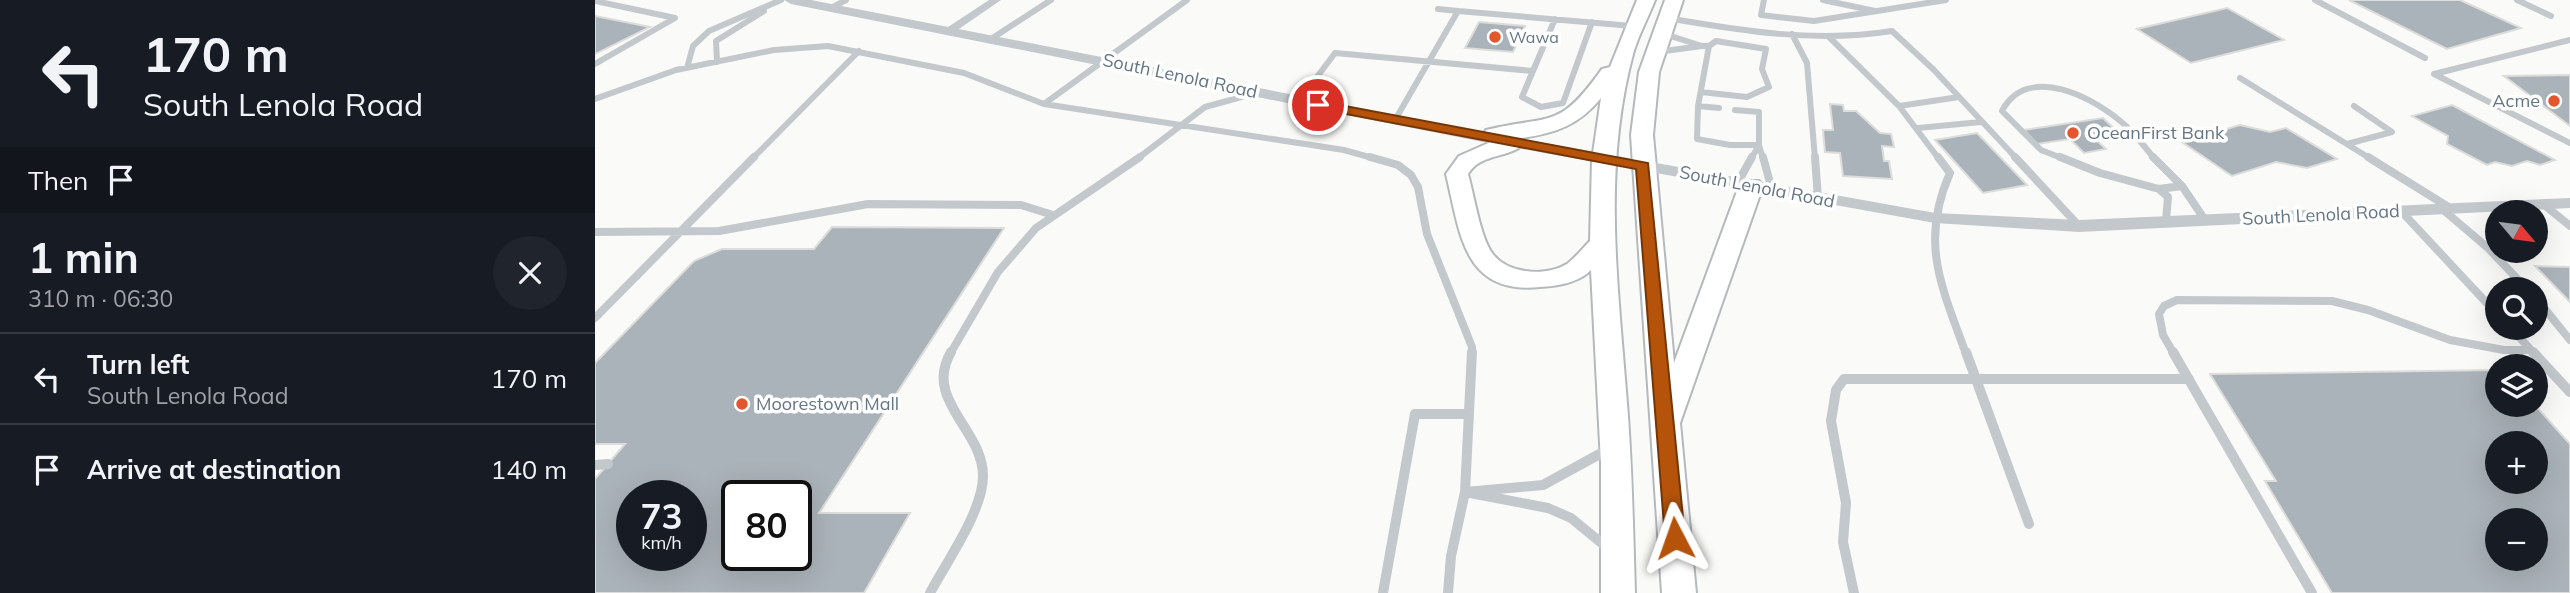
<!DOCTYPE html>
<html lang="en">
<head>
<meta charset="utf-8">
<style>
  body { margin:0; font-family:Mulish,sans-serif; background:#20242c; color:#f1f3f6; height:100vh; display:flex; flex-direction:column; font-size:26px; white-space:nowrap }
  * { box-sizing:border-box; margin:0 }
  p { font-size:23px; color:#9ea1a6 }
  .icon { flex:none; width:38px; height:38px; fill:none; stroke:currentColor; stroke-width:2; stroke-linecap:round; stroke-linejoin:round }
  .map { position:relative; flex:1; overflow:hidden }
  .side { display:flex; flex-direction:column; background:#171b24; width:595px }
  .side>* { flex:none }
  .banner { background:#171b24; color:#f1f3f6; overflow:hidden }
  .needle { width:46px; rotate:119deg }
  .tools { position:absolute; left:1890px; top:200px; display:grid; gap:14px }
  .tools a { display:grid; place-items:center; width:63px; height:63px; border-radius:50%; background:#171b24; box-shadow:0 7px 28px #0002; font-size:35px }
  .speed { position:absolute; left:21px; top:480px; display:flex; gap:14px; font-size:35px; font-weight:700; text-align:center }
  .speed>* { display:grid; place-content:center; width:91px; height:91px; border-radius:50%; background:#171b24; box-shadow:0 7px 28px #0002; line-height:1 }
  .speed small { font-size:18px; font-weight:400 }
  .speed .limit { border:4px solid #111; border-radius:10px; background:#fff; color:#111 }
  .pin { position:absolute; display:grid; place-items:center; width:60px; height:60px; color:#fff; margin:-30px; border:4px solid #fff; border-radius:50%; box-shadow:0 2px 7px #0007 }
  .me { position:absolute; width:77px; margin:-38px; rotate:356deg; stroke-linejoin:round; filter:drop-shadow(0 0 5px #0008) }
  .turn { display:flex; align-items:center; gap:24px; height:147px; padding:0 28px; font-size:32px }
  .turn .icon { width:91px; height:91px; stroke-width:2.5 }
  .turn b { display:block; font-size:49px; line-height:60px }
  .then { display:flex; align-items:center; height:66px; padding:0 28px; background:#0003; gap:14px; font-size:26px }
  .round { display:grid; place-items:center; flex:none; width:74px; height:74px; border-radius:37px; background:#20242c }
  .summary { display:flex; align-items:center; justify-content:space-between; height:119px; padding:0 28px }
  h1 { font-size:42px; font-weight:700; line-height:52px }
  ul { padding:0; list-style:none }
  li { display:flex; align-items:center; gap:21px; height:91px; padding:0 28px; border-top:2px solid #363941 }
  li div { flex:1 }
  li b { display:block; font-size:26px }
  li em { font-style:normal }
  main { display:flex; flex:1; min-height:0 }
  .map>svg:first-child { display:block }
  .building { fill:#aab3b9; stroke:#dcdcda; stroke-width:2; fill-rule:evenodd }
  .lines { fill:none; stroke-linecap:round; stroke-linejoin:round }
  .trunk-casing { stroke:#b4b9bd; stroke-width:4 }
  .service-far2 { stroke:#c3c8cc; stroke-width:6 }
  .service-far1 { stroke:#c3c8cc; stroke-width:8 }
  .service { stroke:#c3c8cc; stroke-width:10 }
  .minor { fill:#c3c8cc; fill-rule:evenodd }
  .tertiary { fill:#c3c8cc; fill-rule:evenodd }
  .trunk { fill:#fff; fill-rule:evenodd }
  .route { fill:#b45309; stroke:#753606; stroke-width:2 }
  .poi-dot { fill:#e4572e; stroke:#fff; stroke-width:2.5 }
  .labels { text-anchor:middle; stroke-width:7; stroke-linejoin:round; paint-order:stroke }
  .far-poi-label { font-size:16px; fill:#657683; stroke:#fff; text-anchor:start }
  .street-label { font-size:18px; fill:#657683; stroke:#fff }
  .poi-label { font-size:18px; fill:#657683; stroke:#fff; text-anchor:start }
</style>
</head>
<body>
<main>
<section class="side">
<div class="banner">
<div class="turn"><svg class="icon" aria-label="left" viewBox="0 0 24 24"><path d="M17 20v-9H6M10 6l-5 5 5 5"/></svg><div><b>170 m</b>South Lenola Road</div></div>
<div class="then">Then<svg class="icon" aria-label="arrive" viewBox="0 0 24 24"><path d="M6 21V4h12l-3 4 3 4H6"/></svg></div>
</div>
<div class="summary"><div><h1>1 min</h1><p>310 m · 06:30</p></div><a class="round"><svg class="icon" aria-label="close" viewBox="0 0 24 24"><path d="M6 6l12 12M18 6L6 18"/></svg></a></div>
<ul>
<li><svg class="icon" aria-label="left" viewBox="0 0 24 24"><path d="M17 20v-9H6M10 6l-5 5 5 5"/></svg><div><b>Turn left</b><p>South Lenola Road</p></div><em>170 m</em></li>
<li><svg class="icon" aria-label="arrive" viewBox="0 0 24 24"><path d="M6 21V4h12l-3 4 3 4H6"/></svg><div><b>Arrive at destination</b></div><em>140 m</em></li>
</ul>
</section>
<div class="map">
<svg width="1975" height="593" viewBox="0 0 1975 593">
  <rect width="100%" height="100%" fill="#fafaf8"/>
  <!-- building -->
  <path class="building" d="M1754,0h111l61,28 -74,21z
    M1632,8l57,32 -93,23 -54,-34z
    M0,16l55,11 -55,27z
    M884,22l46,4 -12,26 -48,-4z
    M1975,75v51l-66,-50z
    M1235,104l13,1 1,6h12l24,22 11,1 3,13 -12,-1 2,15h5l3,18 -49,-3 -3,-23 -15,-1 -2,-22h10z
    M1857,105l103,55 -15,5 -13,-4 -15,5 -17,-4 -8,3 -40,-21 1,-8 -36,-20z
    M1508,118l19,18 -26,4 10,9 -22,4 -14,-14 -33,5 -13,-14z
    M1645,125l30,7 16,-4 51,31 -30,9 -31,-6 -44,14 -50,-34z
    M1382,133l50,52 -44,8 -48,-53z
    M237,227l172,1 -185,285h91l-46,80h-269v-114l30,-35h-30v-81l99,-102 28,-12h92zM37,495h59v60h-59zM142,495h59v60h-59z
    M1940,266l35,1v35z
    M1902,370v34h37l36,40v149h-238l-67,-112h11l-66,-107zM1902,443h39v38h-39zM1902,520h39v38h-39z"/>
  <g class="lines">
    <!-- trunk casing -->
    <g class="trunk-casing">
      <path id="trunk" d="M1042,0h18c-7,18 -17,36 -22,54 -30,112 -16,223 -7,337 6,67 7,135 9,202h-34v-130l-10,-193c-13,13 -33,16 -51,17 -78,8 -80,-56 -94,-113l13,-18 34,-15 -10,-6 3,-5c66,-16 72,1 116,-61l8,-2zM1006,98l-9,62 -2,81c-7,7 -15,17 -23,23 -22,13 -60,10 -75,-11 -12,-17 -18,-58 -24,-79 13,-22 44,-15 57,-32l-3,-4c34,-5 57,-13 79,-40z
        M1070,0h18l-24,72 -6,63 21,228 65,-177 4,-5h16l4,5 -83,237 16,170h-34l-31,-458 8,-63z"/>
    </g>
    <!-- service-far2 -->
    <path class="service-far2" d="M1169,0l-3,15 53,6 132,-21
      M1228,0l52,11
      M1720,0l110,58
      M1922,0l34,16
      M0,1l80,17 -80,46
      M236,8l15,-8
      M843,9l20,2
      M1072,18c75,13 149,25 225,13l42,39 83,89
      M960,19l-33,78 19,10 22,-4 29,-81
      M1197,34l15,29 8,96
      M1234,37l70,69 40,53
      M396,39l60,-39
      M1975,40l-136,34 136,69
      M1107,46h7l-11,60 -1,33 33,6h29v-33l-24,-2
      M1062,52l45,-6 -41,-13
      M122,62l-1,-21 48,-30
      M92,68l6,-22 16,-15 72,-31
      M1645,78l131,81
      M1106,92l46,5 22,-10 -7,-18 4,-20 -50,-8 -7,5
      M0,99l81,-29 98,-20 54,-4 136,27 80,31 300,46 32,9
      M704,101l36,-48 198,18
      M449,104l143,-104
      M1103,106l21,2
      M1304,106l60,-9
      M800,120l63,-109 174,15
      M1323,128l63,-6
      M1752,144l45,-12 -38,-26
      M157,159l107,-108
      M542,159l68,-52 51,-14
      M1156,159l8,-14 4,14
      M1469,159l-23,-9 -39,-39c26,-49 94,-13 124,15 11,10 19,22 29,33"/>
    <!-- service-far1 -->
    <path class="service-far1" d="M775,157l28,8 13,10 7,12 9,47 45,113v7
      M1168,157l9,33
      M1220,157l3,42
      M1343,157l12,16c-31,70 -8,114 16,181
      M1420,157l64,69
      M1465,157l40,16 59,16
      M1558,157l29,29 -23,3
      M1773,157l82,51
      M1142,184l15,-27
      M1587,186l23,34
      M1564,189l9,8 -2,24
      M1948,204l27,22
      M1846,208l47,40 39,41
      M1806,211l96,103
      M0,232l124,-1 149,-27 153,1 32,10
      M1941,298l34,42
      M0,318l159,-161
      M1936,350l4,4
      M355,354l48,-82 38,-44 104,-71
      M1579,354l-11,-19 -4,-21 5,-8 13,-6 155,1 36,9 82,30 54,10h27l-21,-23"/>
    <!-- service -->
    <path class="service" d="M1371,352l63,172
      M1578,352l139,241
      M1938,352l37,40
      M1012,450l-64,35 -78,7 83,16 23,10 39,32
      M0,465l13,-1
      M335,593c17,-32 53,-82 53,-117 0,-47 -60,-76 -32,-124
      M788,593l32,-179h54
      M853,593l3,-37 14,-64 7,-140
      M1259,593l-11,-51 3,-39 -15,-82 5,-31 8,-11h345"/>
    <!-- minor -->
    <path class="minor" d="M394,0h12l-48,33h-8v-4z"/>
    <!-- tertiary -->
    <path class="tertiary" d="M189,0h27l672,132 452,81 144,7 491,-22v10l-491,24 -144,-9 -452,-81 -692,-138z"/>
    <!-- trunk -->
    <use href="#trunk" class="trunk"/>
  </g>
  <!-- route -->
  <path class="route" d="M723,101l330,62 37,375 -3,5h-14l-3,-5 -29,-369 -322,-61v-6z"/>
  <!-- markers -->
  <g class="poi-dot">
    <circle cx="900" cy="37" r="7"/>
    <circle cx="1959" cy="101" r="7"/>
    <circle cx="1478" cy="133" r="7"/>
    <circle cx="147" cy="404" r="7"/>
  </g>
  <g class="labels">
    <!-- far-poi labels -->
    <g class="far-poi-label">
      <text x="914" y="43">Wawa</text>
    </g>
    <!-- street labels -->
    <g class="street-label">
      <text transform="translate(585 76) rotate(12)" y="6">South Lenola Road</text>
      <text transform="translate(1162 187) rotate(11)" y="6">South Lenola Road</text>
      <text transform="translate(1726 215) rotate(-3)" y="6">South Lenola Road</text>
    </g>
    <!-- poi labels -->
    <g class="poi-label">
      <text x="1945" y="107" text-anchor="end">Acme</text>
      <text x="1492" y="139">OceanFirst Bank</text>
      <text x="161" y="410">Moorestown Mall</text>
    </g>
  </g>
</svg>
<div class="tools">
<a><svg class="needle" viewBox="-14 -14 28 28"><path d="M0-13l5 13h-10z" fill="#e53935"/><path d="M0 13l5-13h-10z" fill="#9ea1a6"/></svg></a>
<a><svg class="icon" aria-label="search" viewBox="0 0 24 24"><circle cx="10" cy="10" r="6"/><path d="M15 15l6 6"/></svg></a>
<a><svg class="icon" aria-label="layers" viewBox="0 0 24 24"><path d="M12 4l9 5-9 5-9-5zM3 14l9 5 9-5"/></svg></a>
<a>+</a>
<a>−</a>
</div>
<div class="speed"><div>73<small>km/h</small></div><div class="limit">80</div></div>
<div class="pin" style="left:723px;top:105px;background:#d93025"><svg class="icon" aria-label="arrive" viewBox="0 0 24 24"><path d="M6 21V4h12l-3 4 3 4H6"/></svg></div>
<svg class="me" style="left:1080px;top:538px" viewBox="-20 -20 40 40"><path d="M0-17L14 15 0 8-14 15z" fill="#b45309" stroke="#fff" stroke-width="4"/></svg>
</div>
</main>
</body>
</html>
